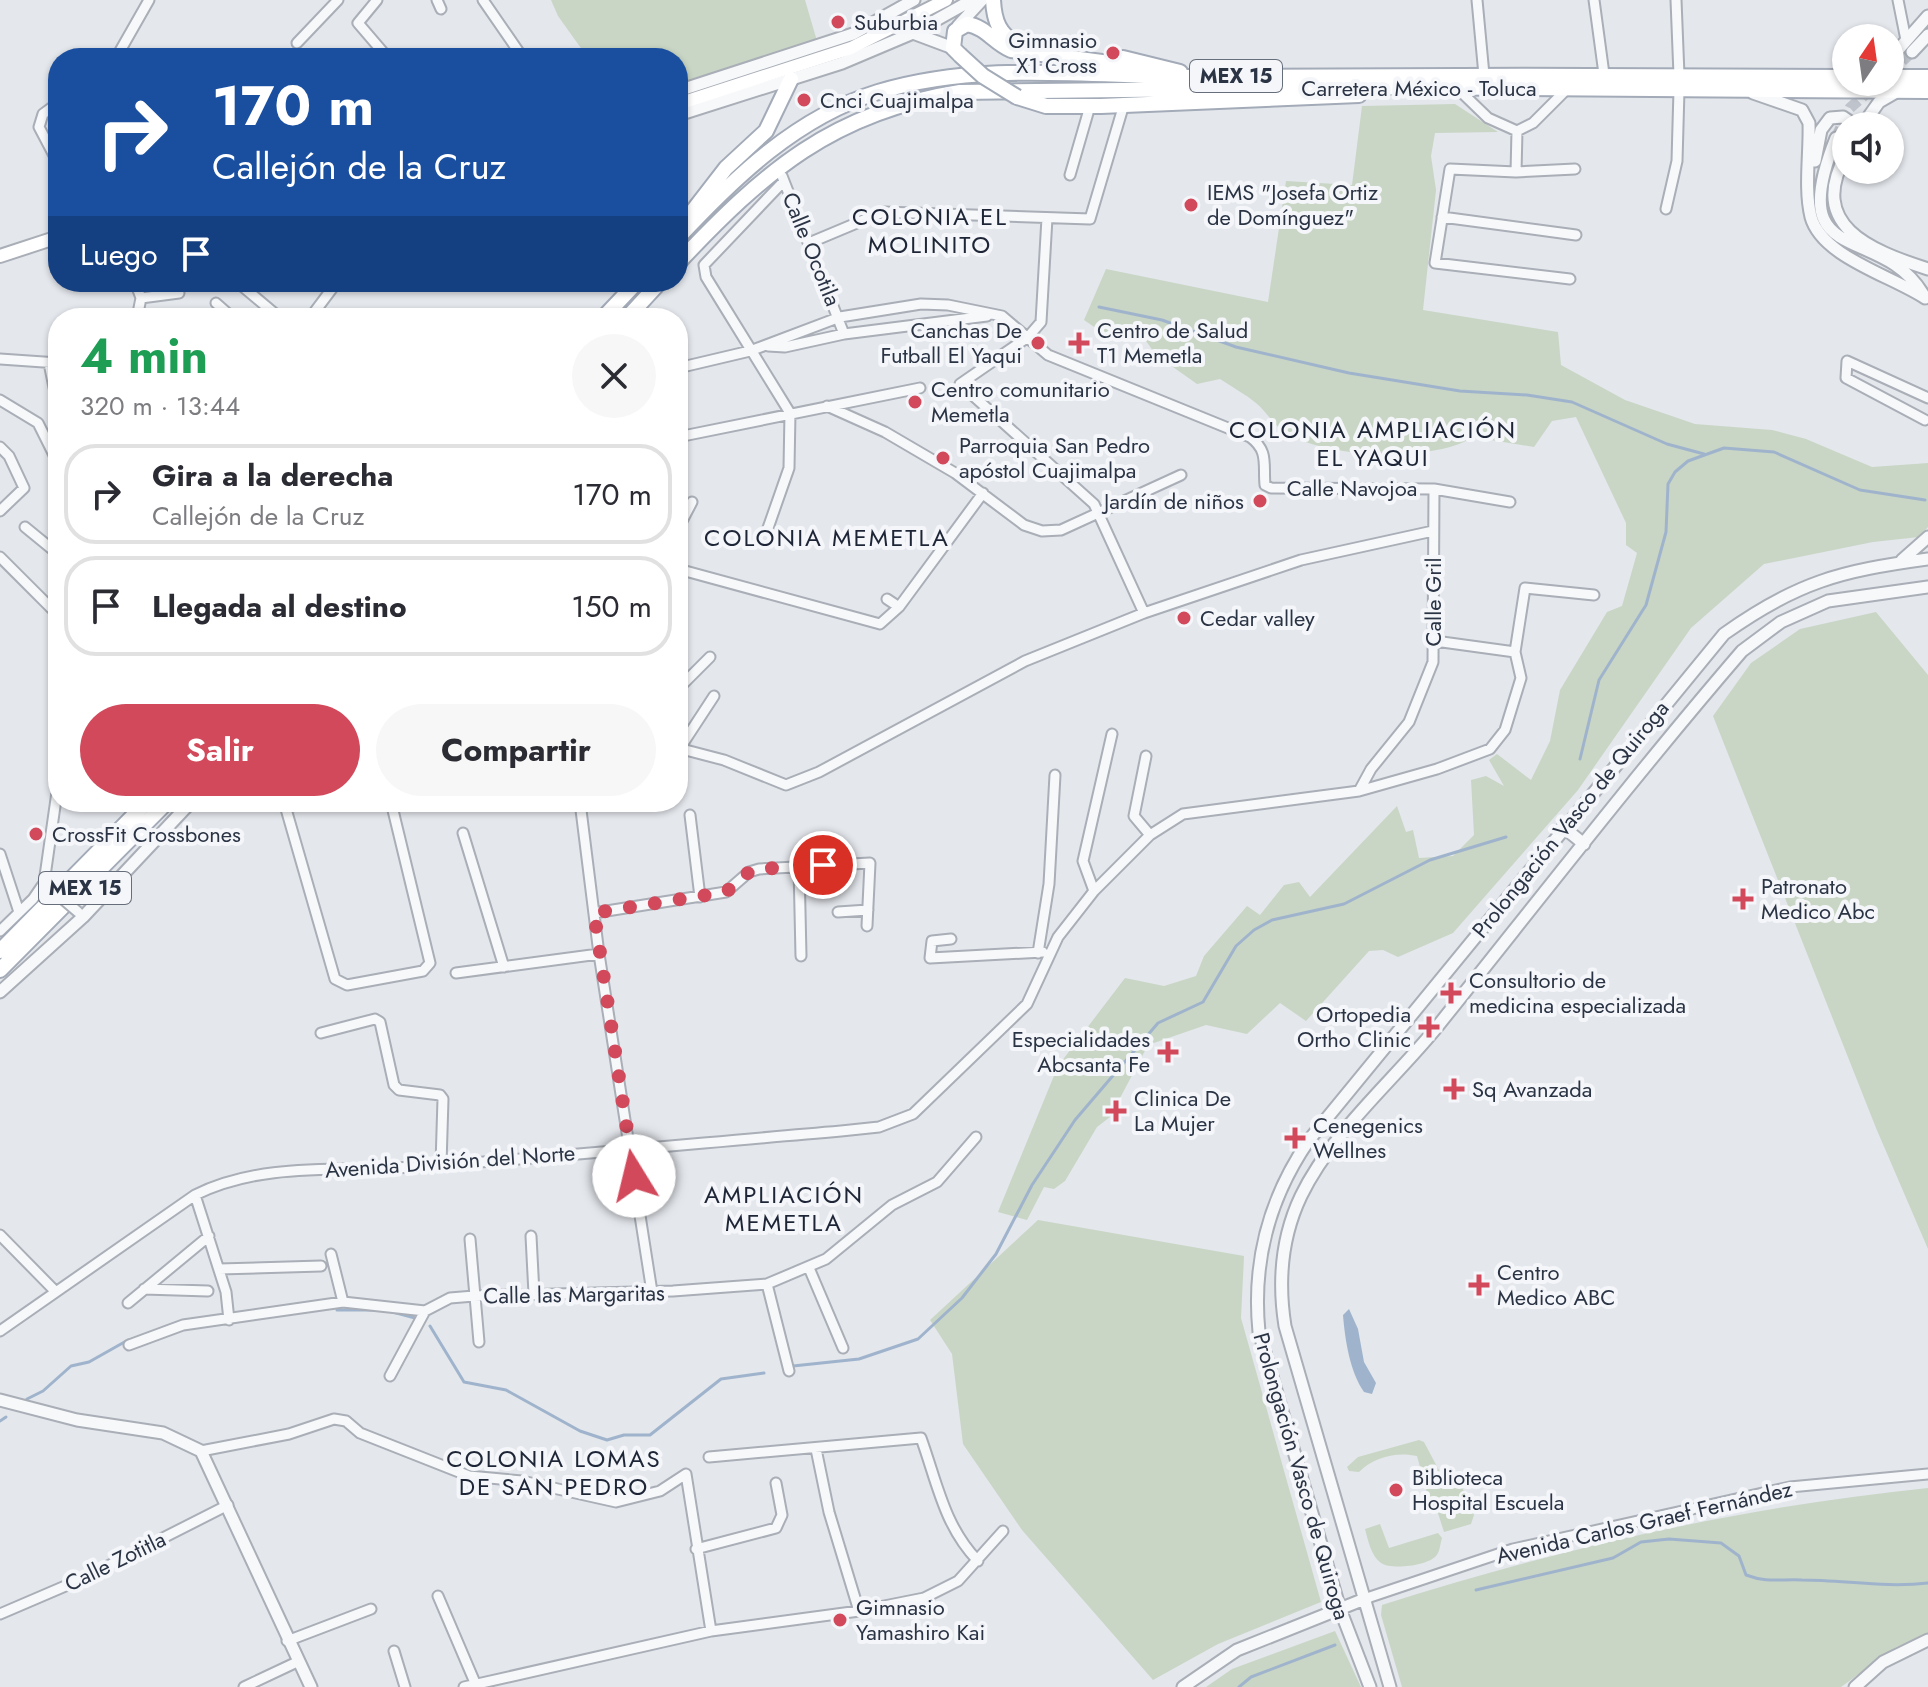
<!DOCTYPE html>
<html lang="es">
<head>
<meta charset="utf-8">
<style>
  body { margin:0; font-family:Jost,sans-serif; background:#f7f7f7; color:#2b2b33; height:100vh; display:flex; flex-direction:column; font-size:30px; white-space:nowrap }
  * { box-sizing:border-box; margin:0 }
  p { font-size:26px; color:#7c7c81 }
  .icon { flex:none; width:44px; height:44px; fill:none; stroke:currentColor; stroke-width:2; stroke-linecap:round; stroke-linejoin:round }
  .map { position:relative; flex:1; overflow:hidden }
  .details { position:absolute; left:48px; top:308px; width:640px; height:504px; display:flex; flex-direction:column; background:#fff; border-radius:32px; box-shadow:0 2px 6px #0004 }
  .details>* { flex:none }
  .top-card { position:absolute; left:48px; top:48px; width:640px; height:244px; border-radius:32px; box-shadow:0 2px 6px #0004; background:#1a4fa0; color:#fff; overflow:hidden }
  .needle { width:52px; rotate:13deg }
  .tools { position:absolute; left:1832px; top:24px; display:grid; gap:16px }
  .tools a { display:grid; place-items:center; width:72px; height:72px; border-radius:50%; background:#fff; box-shadow:0 2px 6px #0004; font-size:40px }
  .pin { position:absolute; display:grid; place-items:center; width:68px; height:68px; color:#fff; margin:-34px; border:4px solid #fff; border-radius:50%; box-shadow:0 2px 8px #0007 }
  .me { position:absolute; width:88px; margin:-44px; rotate:351deg; stroke-linejoin:round; filter:drop-shadow(0 0 6px #0008) }
  .turn { display:flex; align-items:center; gap:28px; height:168px; padding:0 32px; font-size:36px }
  .turn .icon { width:104px; height:104px; stroke-width:2.5 }
  .turn b { display:block; font-size:56px; line-height:68px }
  .then { display:flex; align-items:center; height:76px; padding:0 32px; background:#0003; gap:16px; font-size:30px }
  .round { display:grid; place-items:center; flex:none; width:84px; height:84px; border-radius:42px; background:#f7f7f7 }
  .overview { display:flex; align-items:center; justify-content:space-between; height:136px; padding:0 32px }
  h1 { font-size:48px; font-weight:700; line-height:60px; color:#1e9e55 }
  .button { display:flex; gap:16px; margin-top:auto; padding:16px 32px }
  .button a { flex:1; height:92px; border-radius:48px; background:#d1495b; color:#fff; font-size:32px; font-weight:700; line-height:92px; text-align:center }
  .button a+a { background:#f7f7f7; color:#2b2b33 }
  ul { padding:0; list-style:none }
  li { display:flex; align-items:center; gap:24px; height:100px; margin:0 16px 12px; padding:0 16px; border:4px solid #e1e1e2; border-radius:32px }
  li div { flex:1 }
  li b { display:block; font-size:30px }
  li em { font-style:normal }
  .map>svg:first-child { display:block }
  .green { fill:#c9d6c5 }
  .water { fill:#9fb4cc }
  .lines { fill:none; stroke-linecap:round; stroke-linejoin:round }
  .stream { stroke:#9fb4cc; stroke-width:3 }
  .tertiary-tunnel { stroke:#bfc3cb; stroke-width:11; stroke-dasharray:11 5.5; stroke-linecap:butt }
  .minor-casing { stroke:#a9aeb7; stroke-width:13 }
  .tertiary-casing { stroke:#a9aeb7; stroke-width:15 }
  .secondary-casing { stroke:#a9aeb7; stroke-width:16 }
  .primary-casing { stroke:#a3abb8; stroke-width:18 }
  .minor { stroke:#f7f8fa; stroke-width:9 }
  .tertiary { stroke:#f7f8fa; stroke-width:11 }
  .secondary { stroke:#fff; stroke-width:12 }
  .primary { stroke:#fff; stroke-width:14 }
  .minor-bridge-casing { stroke:#a9aeb7; stroke-width:13; stroke-linecap:butt }
  .primary-bridge-casing { stroke:#a3abb8; stroke-width:18; stroke-linecap:butt }
  .minor-bridge { stroke:#f7f8fa; stroke-width:9 }
  .primary-bridge { stroke:#fff; stroke-width:14 }
  .route { stroke:#d1495b; stroke-width:14; stroke-dasharray:0 25.2 }
  .poi-dot { fill:#d1495b; stroke:#f4f6f9; stroke-width:3 }
  .labels { text-anchor:middle; stroke-width:8; stroke-linejoin:round; paint-order:stroke }
  .shield { fill:#f4f6f9; stroke:#676e7b; stroke-width:2 }
  .shield-label { font-size:20px; font-weight:bold; fill:#2b3445 }
  .poi-label { font-size:22px; fill:#2b3445; stroke:#f4f6f9; text-anchor:start }
  .street-label { font-size:22px; fill:#2b3445; stroke:#f4f6f9 }
  .neighbourhood-label { font-size:24px; letter-spacing:2px; fill:#1d2536; stroke:#f4f6f9 }
</style>
</head>
<body>
<div class="map">
<svg width="1928" height="1687" viewBox="0 0 1928 1687">
  <rect width="100%" height="100%" fill="#e4e7ec"/>
  <!-- green -->
  <path class="green" d="M551,0h254l12,41 -139,47v-30h-39l-4,-9 -47,9 -30,-42z
    M1455,104l43,28 -63,1 -4,23 5,34 -13,120 135,22 3,33 64,35 70,24 77,6 34,9 66,28 56,-4v64l-9,10 -46,5 -109,22 -73,64 -113,162 -125,143 -55,24 -15,-7 -14,1 -63,70 -26,-18 -33,31 -41,-9 -58,20 -38,72 -13,10 -32,54 -11,8 -10,-2 -17,33 -29,-8 60,-146 67,-88 39,8 32,-10 8,-20 43,-50 13,9 24,-30 15,-3 11,15 87,-91 9,26 7,-2 6,28 34,-2 21,-21 -3,-55 15,-4 18,10 -15,-26 8,-6 34,26 19,-39 10,-51 47,-78 15,-6 15,-53 -11,-8v-22l-50,-106 -24,4 -18,26 -61,-10c-40,26 -152,22 -191,-7 -10,-7 -16,-19 -26,-27 -11,-9 -24,-16 -36,-24l-23,5 -41,-29 -10,-14 -13,-6 -8,5 -19,-5 -22,-15 22,-51 162,33 18,-121 66,4 10,-79z
    M1876,612l52,63v574l-52,-121 -163,-412 38,-53 49,-34z
    M1038,1220l206,36 -3,62 80,284 -103,42 -65,36 -131,-150 -59,-86 -11,-90 -22,-34z
    M1419,1440l5,2 18,34 19,9 13,30 -3,9 -27,8 -8,-25h-5l-14,-51c-21,-5 -45,2 -58,16l-10,-1 -2,-4 11,-10z
    M1928,1488v146l-32,13 -55,40h-439l-21,-72 1,-10c178,-57 360,-98 546,-117z
    M1380,1524l9,24 49,-15 4,5c-2,6 -2,14 -6,18 -9,10 -45,14 -55,7 -10,-7 -13,-23 -16,-34z
    M1335,1631l26,56h-155l26,-18z"/>
  <!-- water -->
  <path class="water" d="M1349,1309l9,20 6,33 12,21 -4,11 -8,-2c-14,-20 -19,-52 -21,-77z"/>
  <g class="lines">
    <!-- stream -->
    <path class="stream" d="M1099,307l63,13 74,27 113,26 111,18 67,4 45,7 95,42 37,10
      M1580,759l19,-79 47,-75 20,-73 2,-48 7,-12 13,-11 36,-13 50,4 86,38 65,10
      M337,1310h36
      M389,1311l26,7
      M430,1326l34,56 42,8 74,41 27,9 17,-5h26l71,-56 43,-6
      M793,1366l66,-7 59,-20 44,-41 34,-44 36,-69 43,-65 83,-97 45,-21 33,-56 18,-16 18,-10 72,-16 86,-44 76,-23
      M27,1399l16,-8 28,-25 18,-4 39,-22
      M0,1421l6,-4
      M1476,1590l137,-32 28,-16 28,-3 52,4 18,13 7,19c21,8 34,4 56,5 42,0 83,8 126,3
      M1239,1687l12,-10 84,-32"/>
    <!-- tertiary-tunnel -->
    <path class="tertiary-tunnel" d="M1890,72l22,-20
      M1836,138l14,-30 29,-26"/>
    <!-- minor casing -->
    <g class="minor-casing">
      <path id="minor" d="M377,0l-19,23 30,35
        M437,0l4,9
        M483,0l40,58
        M1477,0l7,75
        M1594,0l10,74
        M1676,0l3,75
        M1898,0l8,40
        M297,43l41,-43
        M116,58l33,-58
        M1457,88l31,30 29,13 16,-8 34,-34
        M58,103l-15,11 -4,13 19,36
        M1516,172l1,-41
        M1070,175l18,-62
        M782,176l62,158
        M1666,209l11,-48 2,-71
        M1442,217l134,18
        M1047,218l-6,104 -13,15 -68,47 134,120 50,109
        M809,243l74,-31 207,7 32,-108
        M1570,279l-135,-16 15,-94 66,3 59,-3
        M135,282l6,16 -4,20
        M242,286l38,32
        M141,298l38,-5
        M216,303l17,15
        M310,318l27,-36
        M768,346l17,1 59,-13 143,-18
        M0,359l58,4
        M49,363l9,44
        M678,368l72,-17 90,-34 81,-13 27,1 54,11 46,39 202,82c19,14 13,27 15,48l6,3 163,1 76,13
        M0,400l38,23 20,40
        M827,406l58,26 70,41 69,52 18,6 19,-1 120,-55
        M1925,420l-79,-42 1,-17 81,37
        M678,437l242,-49
        M0,447l9,9 15,32 -24,23
        M678,522l3,1 11,-21
        M25,527l33,27
        M768,528l21,-60 1,-55 -84,-136 -2,-12 80,-84
        M0,557l58,58
        M678,569l202,55 19,-17 84,-114
        M887,599l12,8
        M1435,641l80,11
        M678,689l32,-32
        M678,748l46,12 62,25 33,-13 206,-111 119,-48 157,-53 132,-29
        M680,748l34,-52
        M1146,756l-12,60 16,19
        M1359,791l12,-22 38,-47 24,-60 1,-173
        M284,802l51,177 12,6 76,-14 7,-8 -39,-161
        M580,802l19,152 53,338
        M286,807l27,-5
        M690,815l10,82
        M463,833l41,134
        M0,854l19,58
        M799,866l2,90
        M1094,891l-11,-30 29,-127
        M838,912l30,-2
        M594,913l132,-21 23,-20 10,-3 111,-6 -3,63
        M0,931l33,-32 11,-16 14,-98
        M951,939l-19,2 -2,17 113,-6
        M1038,953l11,-69 6,-109
        M456,973l143,-19
        M321,1033l54,-14 5,3 14,63 5,5 41,5 3,4 -2,65
        M195,1195l31,97 3,28
        M0,1235l55,56
        M531,1236l3,58
        M470,1239l9,103
        M331,1254l12,48
        M809,1268l34,80
        M219,1269l102,-3
        M767,1284l22,87
        M144,1289l64,2
        M128,1303l81,-67
        M0,1331l195,-136c68,-34 147,-23 221,-28 142,-10 284,-24 425,-36l38,-4 34,-13 114,-110 31,-67 36,-46 56,-56 33,-21 176,-23 78,-22 53,-20 15,-19 16,-52 -6,-26 10,-64 69,7
        M129,1345l54,-20 160,-23 82,9 25,-13 24,-2 199,-5 94,-7 59,-25 66,-54 45,-23 39,-45
        M390,1376l35,-65
        M816,1449l13,63 30,99
        M201,1451l88,-17 45,-15 12,2 14,12 109,43 53,5 94,21 44,-11 26,-17 25,157
        M709,1457l212,-19c16,44 23,88 57,123
        M696,1549l80,-21 6,-13 -6,-32
        M438,1596l38,89
        M1367,1598l146,-49 277,-62 138,-13
        M0,1614l84,-36 144,-73
        M287,1641l84,-32
        M394,1651l11,36
        M244,1687l53,-25
        M464,1687l247,-56 148,-20 65,-13 34,-17 45,-50"/>
    </g>
    <!-- tertiary casing -->
    <g class="tertiary-casing">
      <path id="tertiary" d="M958,26l24,-26
        M913,33l40,15
        M1912,52l16,-17
        M1890,59l38,-43
        M678,91l175,-57 61,-34
        M1753,93l49,17 7,13c1,30 -5,65 2,94 11,40 81,59 114,81
        M678,115l164,-52 71,-30 59,-33
        M1862,126l17,-24 19,-11
        M1836,138c-54,133 44,84 87,156
        M1846,155c-39,70 23,95 82,114
        M1815,161l6,-31 9,-12 13,-1 13,9
        M1902,560l26,-23
        M1563,827l21,17
        M0,992l83,-75 108,-115
        M0,1400l77,20 86,13 38,18 110,236
        M1183,1687l54,-37 130,-52
        M1370,1687l-30,-78 -81,-277c-7,-70 10,-134 50,-192l415,-506c73,-52 116,-63 204,-75
        M1390,1687l-105,-361c-7,-44 -3,-90 16,-130 31,-64 92,-115 136,-169 101,-126 200,-254 305,-376l39,-29 47,-21 100,-14
        M1855,1687l28,-25 45,-22"/>
    </g>
    <!-- secondary casing -->
    <g class="secondary-casing">
      <path id="secondary" d="M678,104l173,-56 95,-48
        M0,256l58,-19"/>
    </g>
    <!-- primary casing -->
    <g class="primary-casing">
      <path id="primary" d="M993,0c1,20 6,36 26,44
        M960,55l-7,-7 2,-17 12,-7c19,3 27,19 44,26l121,16
        M1123,58l57,14
        M1890,77h38
        M1017,97l29,9h55l258,-11
        M685,221l41,-53 40,-37 25,-52
        M678,238c57,-61 119,-121 200,-146 106,-32 216,-15 324,-15 215,-1 429,-2 644,0
        M678,263c86,-91 154,-151 282,-171l420,-5 548,4
        M603,318l34,-36
        M627,318l33,-36
        M0,951l147,-149
        M0,970l167,-168"/>
    </g>
    <!-- minor -->
    <use href="#minor" class="minor"/>
    <!-- tertiary -->
    <use href="#tertiary" class="tertiary"/>
    <!-- secondary -->
    <use href="#secondary" class="secondary"/>
    <!-- primary -->
    <use href="#primary" class="primary"/>
    <!-- minor-bridge casing -->
    <g class="minor-bridge-casing">
      <path id="minor-bridge" d="M50,888l28,24"/>
    </g>
    <!-- primary-bridge casing -->
    <g class="primary-bridge-casing">
      <path id="primary-bridge" d="M960,55l23,21 34,21"/>
    </g>
    <!-- minor-bridge -->
    <use href="#minor-bridge" class="minor-bridge"/>
    <!-- primary-bridge -->
    <use href="#primary-bridge" class="primary-bridge"/>
  </g>
  <g class="lines">
    <!-- route -->
    <path class="route" d="M634,1176l-40,-263 132,-21 23,-20 10,-3 64,-4"/>
  </g>
  <!-- markers -->
  <g class="poi-dot">
    <circle cx="838" cy="22" r="8"/>
    <circle cx="1113" cy="53" r="8"/>
    <circle cx="804" cy="100" r="8"/>
    <circle cx="1191" cy="205" r="8"/>
    <circle cx="1038" cy="343" r="8"/>
    <path d="M1075 331h8v8h8v8h-8v8h-8v-8h-8v-8h8z"/>
    <circle cx="915" cy="402" r="8"/>
    <circle cx="943" cy="458" r="8"/>
    <circle cx="1260" cy="501" r="8"/>
    <circle cx="1184" cy="618" r="8"/>
    <circle cx="36" cy="834" r="8"/>
    <path d="M1739 887h8v8h8v8h-8v8h-8v-8h-8v-8h8z"/>
    <path d="M1447 981h8v8h8v8h-8v8h-8v-8h-8v-8h8z"/>
    <path d="M1425 1015h8v8h8v8h-8v8h-8v-8h-8v-8h8z"/>
    <path d="M1164 1040h8v8h8v8h-8v8h-8v-8h-8v-8h8z"/>
    <path d="M1450 1077h8v8h8v8h-8v8h-8v-8h-8v-8h8z"/>
    <path d="M1112 1099h8v8h8v8h-8v8h-8v-8h-8v-8h8z"/>
    <path d="M1291 1126h8v8h8v8h-8v8h-8v-8h-8v-8h8z"/>
    <path d="M1475 1273h8v8h8v8h-8v8h-8v-8h-8v-8h8z"/>
    <circle cx="1396" cy="1490" r="8"/>
    <circle cx="840" cy="1620" r="8"/>
  </g>
  <g class="labels">
    <!-- shield labels -->
    <g class="shield">
      <rect x="1190" y="60" width="92" height="32" rx="6"/>
      <rect x="39" y="872" width="92" height="32" rx="6"/>
    </g>
    <g class="shield-label">
      <text x="1236" y="83">MEX 15</text>
      <text x="85" y="895">MEX 15</text>
    </g>
    <!-- poi labels -->
    <g class="poi-label">
      <text x="854" y="30">Suburbia</text>
      <text x="1097" y="48" text-anchor="end">Gimnasio<tspan x="1097" dy="25">X1 Cross</tspan></text>
      <text x="820" y="108">Cnci Cuajimalpa</text>
      <text x="1207" y="200">IEMS "Josefa Ortiz<tspan x="1207" dy="25">de Domínguez"</tspan></text>
      <text x="1022" y="338" text-anchor="end">Canchas De<tspan x="1022" dy="25">Futball El Yaqui</tspan></text>
      <text x="1097" y="338">Centro de Salud<tspan x="1097" dy="25">T1 Memetla</tspan></text>
      <text x="931" y="397">Centro comunitario<tspan x="931" dy="25">Memetla</tspan></text>
      <text x="959" y="453">Parroquia San Pedro<tspan x="959" dy="25">apóstol Cuajimalpa</tspan></text>
      <text x="1244" y="509" text-anchor="end">Jardín de niños</text>
      <text x="1200" y="626">Cedar valley</text>
      <text x="52" y="842">CrossFit Crossbones</text>
      <text x="1761" y="894">Patronato<tspan x="1761" dy="25">Medico Abc</tspan></text>
      <text x="1469" y="988">Consultorio de<tspan x="1469" dy="25">medicina especializada</tspan></text>
      <text x="1411" y="1022" text-anchor="end">Ortopedia<tspan x="1411" dy="25">Ortho Clinic</tspan></text>
      <text x="1150" y="1047" text-anchor="end">Especialidades<tspan x="1150" dy="25">Abcsanta Fe</tspan></text>
      <text x="1472" y="1097">Sq Avanzada</text>
      <text x="1134" y="1106">Clinica De<tspan x="1134" dy="25">La Mujer</tspan></text>
      <text x="1313" y="1133">Cenegenics<tspan x="1313" dy="25">Wellnes</tspan></text>
      <text x="1497" y="1280">Centro<tspan x="1497" dy="25">Medico ABC</tspan></text>
      <text x="1412" y="1485">Biblioteca<tspan x="1412" dy="25">Hospital Escuela</tspan></text>
      <text x="856" y="1615">Gimnasio<tspan x="856" dy="25">Yamashiro Kai</tspan></text>
    </g>
    <!-- street labels -->
    <g class="street-label">
      <text x="1419" y="96">Carretera México - Toluca</text>
      <text transform="translate(812 249) rotate(68)" y="8">Calle Ocotila</text>
      <text x="1352" y="496">Calle Navojoa</text>
      <text transform="translate(1433 602) rotate(-90)" y="8">Calle Gril</text>
      <text transform="translate(1570 819) rotate(-51)" y="8">Prolongación Vasco de Quiroga</text>
      <text transform="translate(450 1161) rotate(-4)" y="8">Avenida División del Norte</text>
      <text transform="translate(574 1294) rotate(-1)" y="8">Calle las Margaritas</text>
      <text transform="translate(1302 1476) rotate(74)" y="8">Prolongación Vasco de Quiroga</text>
      <text transform="translate(1644 1522) rotate(-13)" y="8">Avenida Carlos Graef Fernández</text>
      <text transform="translate(115 1561) rotate(-26)" y="8">Calle Zotitla</text>
    </g>
    <!-- neighbourhood labels -->
    <g class="neighbourhood-label">
      <text x="930" y="225">COLONIA EL<tspan x="930" dy="28">MOLINITO</tspan></text>
      <text x="1373" y="438">COLONIA AMPLIACIÓN<tspan x="1373" dy="28">EL YAQUI</tspan></text>
      <text x="827" y="546">COLONIA MEMETLA</text>
      <text x="784" y="1203">AMPLIACIÓN<tspan x="784" dy="28">MEMETLA</tspan></text>
      <text x="554" y="1467">COLONIA LOMAS<tspan x="554" dy="28">DE SAN PEDRO</tspan></text>
    </g>
  </g>
</svg>
<div class="tools">
<a><svg class="needle" viewBox="-14 -14 28 28"><path d="M0-13l5 13h-10z" fill="#e53935"/><path d="M0 13l5-13h-10z" fill="#7c7c81"/></svg></a>
<a><svg class="icon" aria-label="sound" viewBox="0 0 24 24"><path d="M4 9h4l5-4v14l-5-4H4zM17 9q2 3 0 6"/></svg></a>
</div>
<div class="pin" style="left:823px;top:865px;background:#d93025"><svg class="icon" aria-label="arrive" viewBox="0 0 24 24"><path d="M6 21V4h12l-3 4 3 4H6"/></svg></div>
<svg class="me" style="left:634px;top:1176px" viewBox="-20 -20 40 40"><circle r="19" fill="#fff"/><path d="M0-13L10 11 0 6-10 11z" fill="#d1495b"/></svg>
<div class="top-card">
<div class="turn"><svg class="icon" aria-label="right" viewBox="0 0 24 24"><path d="M7 20v-9h11M14 6l5 5-5 5"/></svg><div><b>170 m</b>Callejón de la Cruz</div></div>
<div class="then">Luego<svg class="icon" aria-label="arrive" viewBox="0 0 24 24"><path d="M6 21V4h12l-3 4 3 4H6"/></svg></div>
</div>
<section class="details">
<div class="overview"><div><h1>4 min</h1><p>320 m · 13:44</p></div><a class="round"><svg class="icon" aria-label="close" viewBox="0 0 24 24"><path d="M6 6l12 12M18 6L6 18"/></svg></a></div>
<ul>
<li><svg class="icon" aria-label="right" viewBox="0 0 24 24"><path d="M7 20v-9h11M14 6l5 5-5 5"/></svg><div><b>Gira a la derecha</b><p>Callejón de la Cruz</p></div><em>170 m</em></li>
<li><svg class="icon" aria-label="arrive" viewBox="0 0 24 24"><path d="M6 21V4h12l-3 4 3 4H6"/></svg><div><b>Llegada al destino</b></div><em>150 m</em></li>
</ul>
<div class="button"><a>Salir</a><a>Compartir</a></div>
</section>
</div>
</body>
</html>
